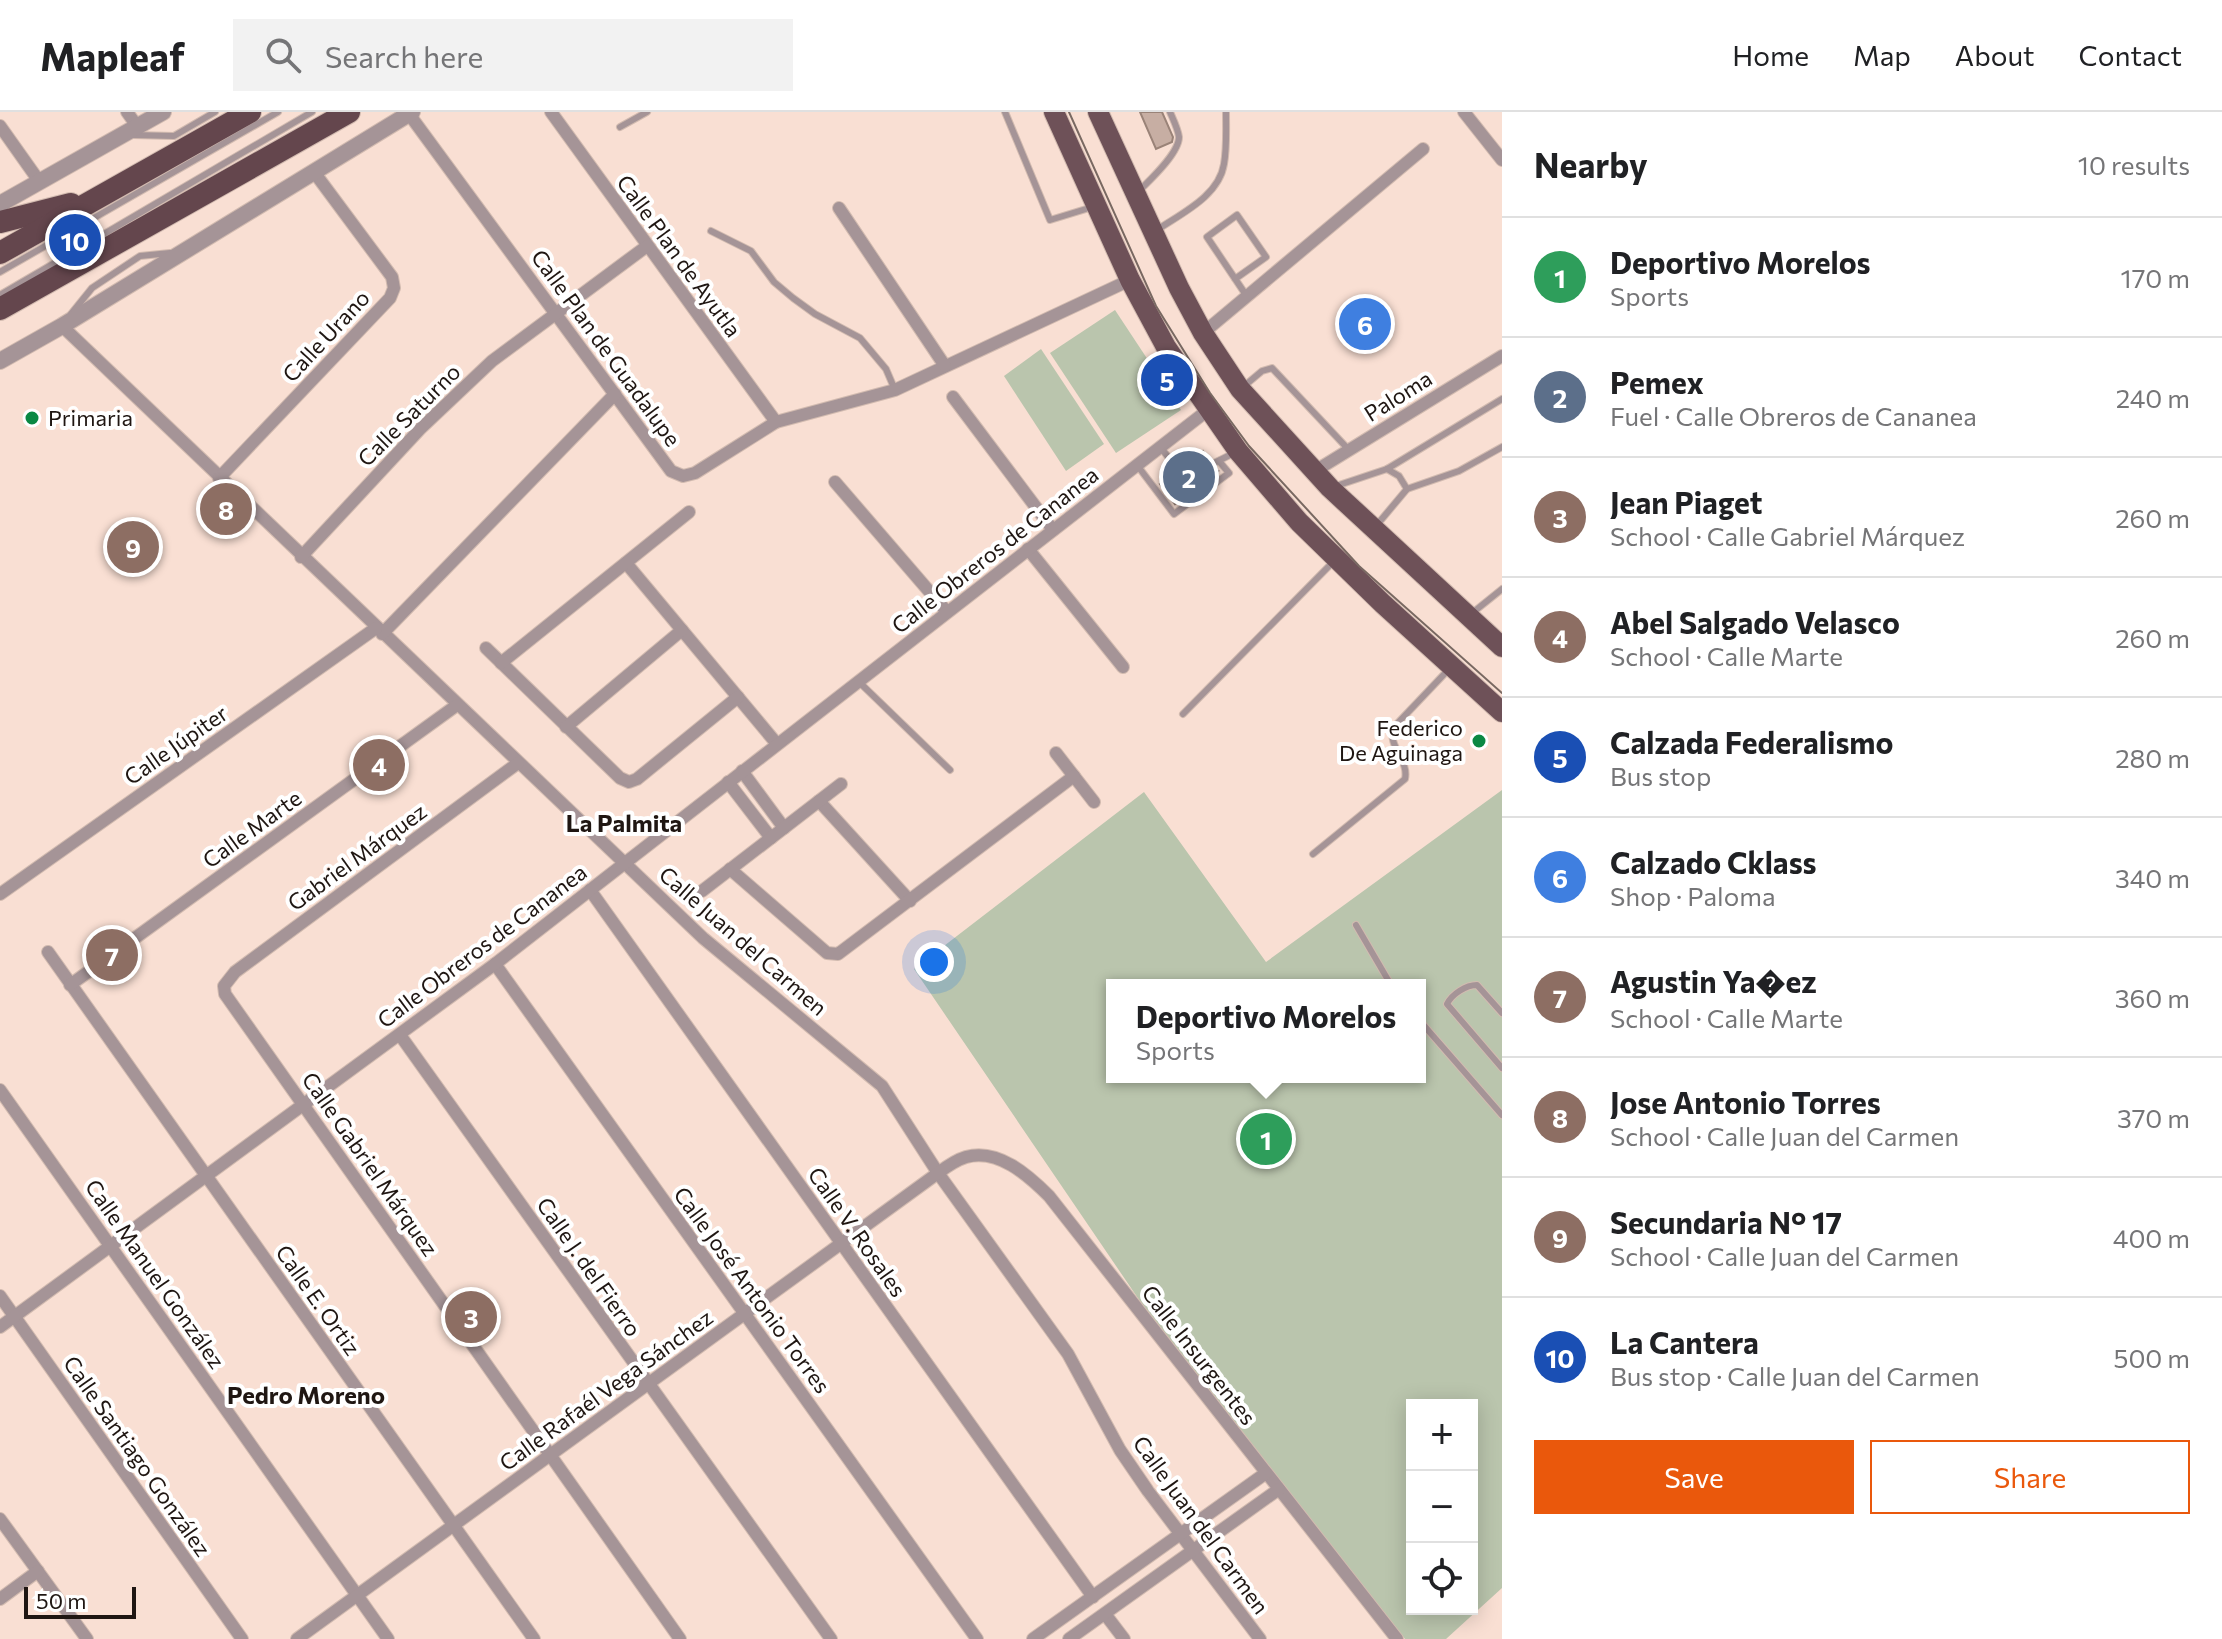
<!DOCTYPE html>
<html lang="en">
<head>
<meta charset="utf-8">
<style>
	body { margin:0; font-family:Commissioner,sans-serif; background:#f2f2f2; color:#202124 }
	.controls { position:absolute; right:24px; bottom:24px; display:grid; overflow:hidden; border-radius:0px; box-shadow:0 4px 20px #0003 }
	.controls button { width:72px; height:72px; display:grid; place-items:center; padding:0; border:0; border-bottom:2px solid #e0e0e0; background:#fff; color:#202124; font:40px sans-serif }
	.scale { position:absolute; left:24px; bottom:20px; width:112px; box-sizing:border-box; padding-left:8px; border:4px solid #1f1612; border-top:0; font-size:22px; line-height:28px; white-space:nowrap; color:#1f1612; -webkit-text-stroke:6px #fff; paint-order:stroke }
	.you { position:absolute; left:934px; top:850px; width:28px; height:28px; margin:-20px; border:6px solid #fff; border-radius:50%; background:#1a73e8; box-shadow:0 0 0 12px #1a73e833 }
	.badge { display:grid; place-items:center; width:52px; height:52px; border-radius:50%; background:#ea580c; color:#fff; font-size:26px; font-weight:700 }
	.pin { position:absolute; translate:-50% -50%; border:4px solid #fff; box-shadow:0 2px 8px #0006 }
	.popup { position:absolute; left:1106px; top:867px; width:320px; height:104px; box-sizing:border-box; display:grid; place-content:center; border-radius:0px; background:#fff; filter:drop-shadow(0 2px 6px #0005); font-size:26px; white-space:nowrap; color:#757577 }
	.popup b { font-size:30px; color:#202124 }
	.popup::after { content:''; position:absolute; left:50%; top:100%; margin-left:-16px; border:16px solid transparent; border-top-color:#fff }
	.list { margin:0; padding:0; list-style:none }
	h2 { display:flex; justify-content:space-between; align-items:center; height:104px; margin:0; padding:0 32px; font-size:34px }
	h2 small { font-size:26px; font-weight:400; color:#757577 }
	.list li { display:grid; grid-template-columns:52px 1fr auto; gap:24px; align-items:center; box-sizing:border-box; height:120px; padding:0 32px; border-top:2px solid #e0e0e0 }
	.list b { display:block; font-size:30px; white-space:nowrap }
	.list p { margin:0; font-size:26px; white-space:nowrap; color:#757577 }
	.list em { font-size:26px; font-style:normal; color:#757577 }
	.actions { display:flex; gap:16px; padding:24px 32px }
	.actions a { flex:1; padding:18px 0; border:2px solid #ea580c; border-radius:0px; text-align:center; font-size:28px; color:#ea580c }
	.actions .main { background:#ea580c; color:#fff }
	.icon { flex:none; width:44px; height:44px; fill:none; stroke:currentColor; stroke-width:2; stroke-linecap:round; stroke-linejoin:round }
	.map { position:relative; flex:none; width:1502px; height:1527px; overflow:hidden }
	header { display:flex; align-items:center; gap:48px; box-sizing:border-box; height:112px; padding:0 40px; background:#fff; border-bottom:2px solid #e0e0e0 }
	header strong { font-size:38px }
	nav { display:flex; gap:44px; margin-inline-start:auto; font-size:28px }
	.search { width:560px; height:72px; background:#f2f2f2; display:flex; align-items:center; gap:20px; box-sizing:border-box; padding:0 28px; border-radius:0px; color:#757577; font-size:30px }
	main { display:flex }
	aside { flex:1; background:#fff }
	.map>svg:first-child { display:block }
</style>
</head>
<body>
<header>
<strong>Mapleaf</strong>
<div class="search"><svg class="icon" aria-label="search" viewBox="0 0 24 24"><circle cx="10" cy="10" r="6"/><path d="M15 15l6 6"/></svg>Search here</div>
<nav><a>Home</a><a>Map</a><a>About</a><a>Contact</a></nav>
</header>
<main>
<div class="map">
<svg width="1502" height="1527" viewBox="0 0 1502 1527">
	<rect width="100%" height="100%" fill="#f9dfd3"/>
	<!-- green -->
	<g fill="#bac5ad" fill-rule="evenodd">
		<path d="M1115,198l66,100 -65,43 -66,-100z"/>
		<path d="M1041,237l63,95 -38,27 -62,-95z"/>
		<path d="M1502,678v798l-56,51h-41l-259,-329 -232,-341 230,-177 122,170zM1112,873h308v92h-308zM1412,1293h60v204h-60z"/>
	</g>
	<!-- building -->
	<g fill="#c7aea3" stroke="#9a8378" stroke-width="2">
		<path d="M1140,0h22l11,25 -1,5 -16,7z"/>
		<path d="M1203,339l6,8 -2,8 11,4 -43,33 -15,-20 14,-11 8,2 3,-4 -1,-5z"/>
	</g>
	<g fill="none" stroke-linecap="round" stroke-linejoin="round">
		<!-- service casing -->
		<g stroke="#d2bbb0" stroke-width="8">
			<g id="service">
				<path d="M1005,0l45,108 36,-11"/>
				<path d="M620,15l27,-15"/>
				<path d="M133,23l41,1 41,-24"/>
				<path d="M1140,78c11,-11 39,-37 39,-53 -1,-8 -6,-18 -9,-25"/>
				<path d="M1157,118c25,-17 62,-34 67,-66 3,-17 2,-35 2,-52"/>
				<path d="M711,119l40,20 23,31 19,16 22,16 45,24 26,31 9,21"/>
				<path d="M0,160l278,-160"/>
				<path d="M1235,167l31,-22 -29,-42 -30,22 41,61"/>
				<path d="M0,183l312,-183"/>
				<path d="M71,202l21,-26 48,-32 30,-3"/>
				<path d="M1243,275l19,-16 10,-3 77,82"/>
				<path d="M1160,335l19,23"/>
				<path d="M1212,352l22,-11"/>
				<path d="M1137,353l37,49 55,-41 -10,-12"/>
				<path d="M1387,357l12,7 8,13"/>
				<path d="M1336,374l51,-17 115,-70"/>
				<path d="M1376,414l31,-37 52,-18 43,-24"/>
				<path d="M1471,502l31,-25"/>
				<path d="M858,569l92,89"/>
				<path d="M1183,602l152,-154"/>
				<path d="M1313,742l92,-75c4,-19 -17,-32 -12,-51l57,-60"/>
				<path d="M1356,813l35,60"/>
				<path d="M1502,901l-25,-28c-11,0 -25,9 -30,19l55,64"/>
				<path d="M1420,909l82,94"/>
			</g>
		</g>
		<!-- minor casing -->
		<g stroke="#d2bbb0" stroke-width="14">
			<g id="minor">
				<path d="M127,0l10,14"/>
				<path d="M551,0l225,310"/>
				<path d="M1464,0l38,48"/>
				<path d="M409,2l262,357 12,5 12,-3 81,-51 119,-32 235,-110"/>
				<path d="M0,14l39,55"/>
				<path d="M839,96l106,158"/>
				<path d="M62,214l641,612 179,148 56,87 130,181 52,96 28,41 112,148"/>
				<path d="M1203,221l220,-184"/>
				<path d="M953,285l100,133"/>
				<path d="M1315,359l187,-115"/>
				<path d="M219,366l171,-180 4,-10 -2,-11 -78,-105"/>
				<path d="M835,370l112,130"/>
				<path d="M1028,437l95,118"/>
				<path d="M301,445l119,-128 72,-68 155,-115"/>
				<path d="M626,451l151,181"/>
				<path d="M382,522l233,-240"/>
				<path d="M486,536l134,130 9,4 8,-3 101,-82"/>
				<path d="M501,551l188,-151"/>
				<path d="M566,615l116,-97"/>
				<path d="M1056,641l38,49"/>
				<path d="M518,651l-283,209 -11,14 1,8 455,645"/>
				<path d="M742,659l42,57"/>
				<path d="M728,670l43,56"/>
				<path d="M819,689l91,100"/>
				<path d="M730,757l97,84 11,1 236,-178"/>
				<path d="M590,778l503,707"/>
				<path d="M702,779l139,-107"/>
				<path d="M0,782l376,-266"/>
				<path d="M48,840l486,687"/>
				<path d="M495,852l482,675"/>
				<path d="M70,873l387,-280"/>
				<path d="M400,923l431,604"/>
				<path d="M0,978l388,549"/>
				<path d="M0,1184l242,343"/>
				<path d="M0,1215l495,-363 713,-554"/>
				<path d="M0,1407l87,120"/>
				<path d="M0,1487l38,-28"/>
				<path d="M1105,1502l19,25"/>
				<path d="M297,1527l641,-466c8,-6 18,-13 28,-16 32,-9 62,18 83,39l348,443"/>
				<path d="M1033,1527l233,-166"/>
				<path d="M1069,1527l210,-150"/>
			</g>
		</g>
		<!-- tertiary casing -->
		<g stroke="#d2bbb0" stroke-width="18">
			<g id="tertiary">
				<path d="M0,92l163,-92"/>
				<path d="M0,249l62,-35 350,-214"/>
			</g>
		</g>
		<!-- primary casing -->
		<g stroke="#d2bbb0" stroke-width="22">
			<g id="primary">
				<path d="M1054,0l76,168 36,67 72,104 61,71 83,81 120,109"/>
				<path d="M1098,0l81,176 24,45 37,56 90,99 172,159"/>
			</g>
		</g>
		<!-- trunk casing -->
		<g stroke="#d2bbb0" stroke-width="24">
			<g id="trunk">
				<path d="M0,110l71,-18"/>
				<path d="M0,141l250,-141"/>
				<path d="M0,197l349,-197"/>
			</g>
		</g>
		<!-- service -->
		<use href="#service" stroke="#a59497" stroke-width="6"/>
		<!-- minor -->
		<use href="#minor" stroke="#a59497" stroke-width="12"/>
		<!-- tertiary -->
		<use href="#tertiary" stroke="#a59497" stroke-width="16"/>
		<!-- primary -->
		<use href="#primary" stroke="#6e5158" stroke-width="20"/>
		<!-- trunk -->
		<use href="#trunk" stroke="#64464d" stroke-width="22"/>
		<!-- tram -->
		<path stroke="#796962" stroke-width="2" d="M1069,0l87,194 54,87 39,53 110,120 143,127"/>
	</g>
	<!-- markers -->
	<g fill="#0a8843" stroke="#fff" stroke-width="3">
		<circle cx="32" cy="306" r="8"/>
		<circle cx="1479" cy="629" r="8"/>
	</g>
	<g text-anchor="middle" stroke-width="8" stroke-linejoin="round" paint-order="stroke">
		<!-- street labels -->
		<g font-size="22" fill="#1f1612" stroke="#fff">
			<text transform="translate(679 144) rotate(54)" y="8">Calle Plan de Ayutla</text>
			<text transform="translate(326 224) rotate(-47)" y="8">Calle Urano</text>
			<text transform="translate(606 236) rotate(54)" y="8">Calle Plan de Guadalupe</text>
			<text transform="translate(1398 284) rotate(-32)" y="8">Paloma</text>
			<text transform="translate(409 303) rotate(-45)" y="8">Calle Saturno</text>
			<text transform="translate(995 438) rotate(-38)" y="8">Calle Obreros de Cananea</text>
			<text transform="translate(176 633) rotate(-35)" y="8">Calle Júpiter</text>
			<text transform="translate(252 717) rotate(-36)" y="8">Calle Marte</text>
			<text transform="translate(357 745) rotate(-36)" y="8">Gabriel Márquez</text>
			<text transform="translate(743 829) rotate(41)" y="8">Calle Juan del Carmen</text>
			<text transform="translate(482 834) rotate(-37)" y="8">Calle Obreros de Cananea</text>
			<text transform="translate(370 1052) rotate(55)" y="8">Calle Gabriel Márquez</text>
			<text transform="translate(857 1120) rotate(55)" y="8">Calle V. Rosales</text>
			<text transform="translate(589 1155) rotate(55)" y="8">Calle J. del Fierro</text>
			<text transform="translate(155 1162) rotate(55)" y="8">Calle Manuel González</text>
			<text transform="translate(752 1178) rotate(54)" y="8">Calle José Antonio Torres</text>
			<text transform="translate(318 1188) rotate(55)" y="8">Calle E. Ortiz</text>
			<text transform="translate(1199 1243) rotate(52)" y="8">Calle Insurgentes</text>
			<text transform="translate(606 1278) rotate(-36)" y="8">Calle Rafaél Vega Sánchez</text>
			<text transform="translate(137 1344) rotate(55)" y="8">Calle Santiago González</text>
			<text transform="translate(1201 1413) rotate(54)" y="8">Calle Juan del Carmen</text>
		</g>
		<!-- poi labels -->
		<g font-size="22" fill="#1f1612" stroke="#fff" text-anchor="start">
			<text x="48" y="314">Primaria</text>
			<text x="1463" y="624" text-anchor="end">Federico<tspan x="1463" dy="25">De Aguinaga</tspan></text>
		</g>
		<!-- neighbourhood labels -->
		<g font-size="24" font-weight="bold" fill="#1f1612" stroke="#fff">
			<text x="624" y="720">La Palmita</text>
			<text x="306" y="1292">Pedro Moreno</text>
		</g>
	</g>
</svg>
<div class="controls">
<button>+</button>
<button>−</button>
<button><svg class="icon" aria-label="locate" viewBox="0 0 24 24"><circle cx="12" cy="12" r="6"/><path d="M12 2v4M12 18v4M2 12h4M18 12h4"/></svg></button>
</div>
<div class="scale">50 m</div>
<div class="you"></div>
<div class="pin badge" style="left:1266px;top:1027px;background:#2e9e5b">1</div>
<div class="popup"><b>Deportivo Morelos</b>Sports</div>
<div class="pin badge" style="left:1189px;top:365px;background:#5c6f8a">2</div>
<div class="pin badge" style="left:471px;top:1205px;background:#8d6e63">3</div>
<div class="pin badge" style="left:379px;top:653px;background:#8d6e63">4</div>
<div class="pin badge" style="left:1167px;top:268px;background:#1a4fb4">5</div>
<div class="pin badge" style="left:1365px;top:212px;background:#3f7fe0">6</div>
<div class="pin badge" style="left:112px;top:843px;background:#8d6e63">7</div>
<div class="pin badge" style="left:226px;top:397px;background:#8d6e63">8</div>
<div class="pin badge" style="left:133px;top:435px;background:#8d6e63">9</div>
<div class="pin badge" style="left:75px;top:128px;background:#1a4fb4">10</div>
</div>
<aside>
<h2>Nearby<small>10 results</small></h2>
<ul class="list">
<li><span class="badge" style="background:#2e9e5b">1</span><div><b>Deportivo Morelos</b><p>Sports</p></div><em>170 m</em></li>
<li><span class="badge" style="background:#5c6f8a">2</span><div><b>Pemex</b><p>Fuel · Calle Obreros de Cananea</p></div><em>240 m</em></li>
<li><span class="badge" style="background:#8d6e63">3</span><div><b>Jean Piaget</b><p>School · Calle Gabriel Márquez</p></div><em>260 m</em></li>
<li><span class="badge" style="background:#8d6e63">4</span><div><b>Abel Salgado Velasco</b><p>School · Calle Marte</p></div><em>260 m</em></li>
<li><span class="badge" style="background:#1a4fb4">5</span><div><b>Calzada Federalismo</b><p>Bus stop</p></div><em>280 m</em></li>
<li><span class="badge" style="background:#3f7fe0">6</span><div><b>Calzado Cklass</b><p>Shop · Paloma</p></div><em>340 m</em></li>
<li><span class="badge" style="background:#8d6e63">7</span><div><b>Agustin Ya�ez</b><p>School · Calle Marte</p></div><em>360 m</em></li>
<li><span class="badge" style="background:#8d6e63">8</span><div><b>Jose Antonio Torres</b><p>School · Calle Juan del Carmen</p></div><em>370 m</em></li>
<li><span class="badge" style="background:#8d6e63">9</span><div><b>Secundaria N° 17</b><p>School · Calle Juan del Carmen</p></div><em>400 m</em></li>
<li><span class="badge" style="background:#1a4fb4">10</span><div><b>La Cantera</b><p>Bus stop · Calle Juan del Carmen</p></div><em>500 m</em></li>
</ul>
<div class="actions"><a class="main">Save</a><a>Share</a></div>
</aside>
</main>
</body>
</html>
